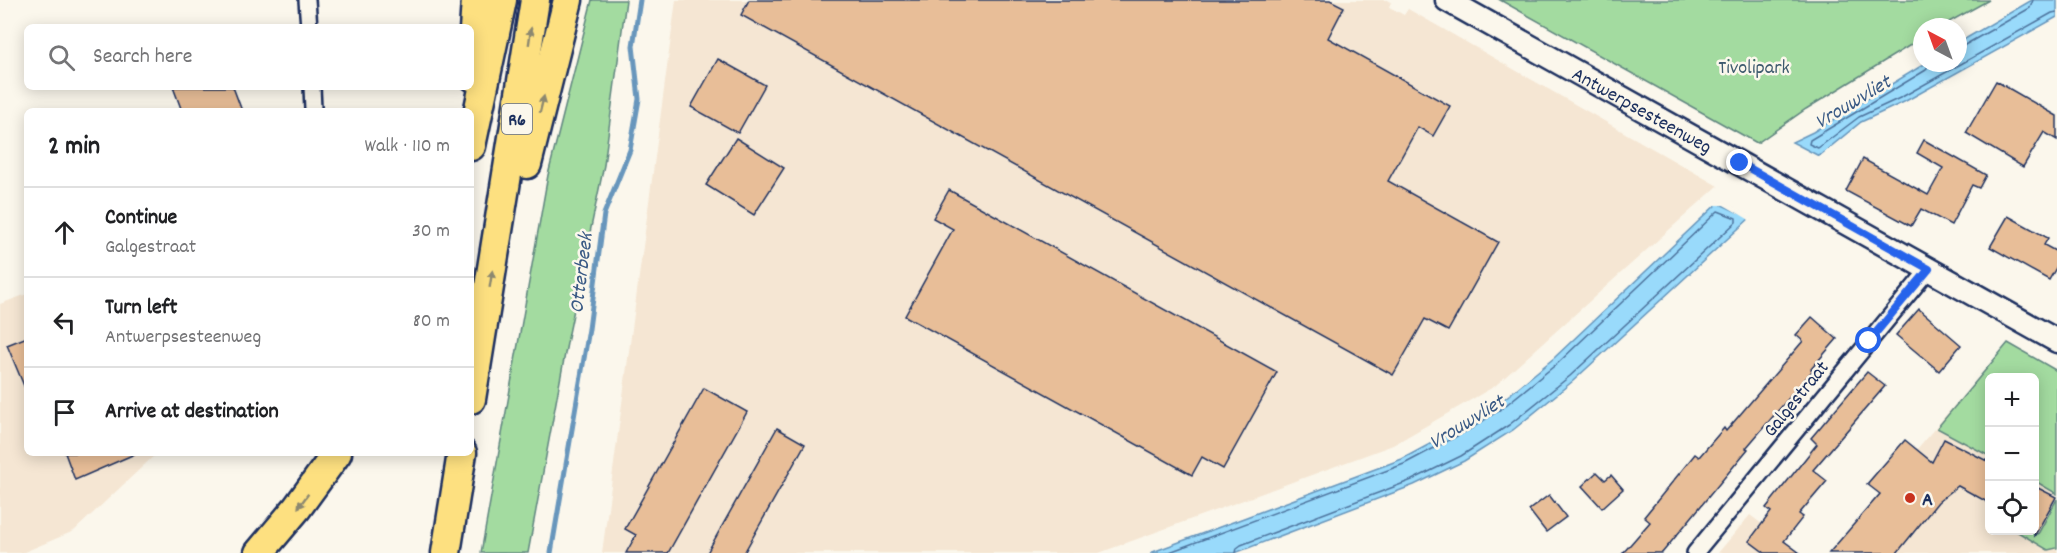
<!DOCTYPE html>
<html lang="en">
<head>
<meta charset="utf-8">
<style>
	body { margin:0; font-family:Dekko,sans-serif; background:#f6f6f6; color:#202124 }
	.controls { position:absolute; right:18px; bottom:18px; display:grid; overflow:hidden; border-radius:9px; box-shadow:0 3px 15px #0003 }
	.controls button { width:54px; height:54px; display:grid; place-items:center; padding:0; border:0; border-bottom:2px solid #e0e0e0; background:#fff; color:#202124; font:30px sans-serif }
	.compass { position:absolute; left:1913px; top:18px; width:54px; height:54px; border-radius:50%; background:#fff; box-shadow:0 3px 15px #0003; rotate:319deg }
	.stop { position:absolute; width:18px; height:18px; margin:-14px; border:4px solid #2563eb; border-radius:50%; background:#fff }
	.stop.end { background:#2563eb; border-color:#fff; box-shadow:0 2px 6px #0008 }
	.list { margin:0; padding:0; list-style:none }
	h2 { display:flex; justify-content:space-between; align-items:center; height:78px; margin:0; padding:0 24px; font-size:26px }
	h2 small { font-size:20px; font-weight:400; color:#757577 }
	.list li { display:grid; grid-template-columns:39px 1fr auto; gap:18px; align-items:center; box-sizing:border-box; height:90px; padding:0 24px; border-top:2px solid #e0e0e0 }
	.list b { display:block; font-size:22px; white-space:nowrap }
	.list p { margin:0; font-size:20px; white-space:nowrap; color:#757577 }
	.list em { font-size:20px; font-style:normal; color:#757577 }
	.icon { flex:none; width:33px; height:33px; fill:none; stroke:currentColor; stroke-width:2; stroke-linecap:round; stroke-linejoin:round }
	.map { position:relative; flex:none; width:2057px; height:553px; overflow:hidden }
	.search { position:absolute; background:#fff; box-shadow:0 3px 15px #0003; left:24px; top:24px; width:450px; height:66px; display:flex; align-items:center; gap:15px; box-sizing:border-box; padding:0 21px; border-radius:9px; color:#757577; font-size:22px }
	.panel { position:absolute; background:#fff; box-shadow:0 3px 15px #0003; left:24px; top:108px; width:450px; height:348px; border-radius:9px }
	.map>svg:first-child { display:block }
</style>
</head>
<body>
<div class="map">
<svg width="2057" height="553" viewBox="0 0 2057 553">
	<rect width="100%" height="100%" fill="#fbf7ec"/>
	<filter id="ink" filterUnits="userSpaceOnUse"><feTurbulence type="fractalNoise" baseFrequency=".0167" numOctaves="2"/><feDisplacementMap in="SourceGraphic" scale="12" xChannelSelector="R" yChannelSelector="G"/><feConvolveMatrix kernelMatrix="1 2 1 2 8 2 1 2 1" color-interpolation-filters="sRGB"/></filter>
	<g filter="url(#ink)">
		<!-- built -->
		<g fill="#f5e6d3" fill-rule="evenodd">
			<path d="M676,0h712l3,2 -2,5 15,8 4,-6 310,177 -223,200 -102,59 -294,108h-497z"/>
			<path d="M27,294v159h130l-83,78 -52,22h-22v-249z"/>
			<path d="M2008,343l49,28v182h-228l51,-59 -13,-10 38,-44 12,9zM1990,378h44v152h-44z"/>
			<path d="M1750,515l50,38h-82z"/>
		</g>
		<!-- green -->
		<g fill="#a3dba0" stroke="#5f857f" stroke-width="1.5">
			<path d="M592,0h34l-22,165 -37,178 -39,210h-47l67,-378z"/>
			<path d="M1500,0h489l-49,27h-18v11l-116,71 -49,34z"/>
			<path d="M2008,343l49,28v123l-22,-13 -1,-103h-44l-1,78 -52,-28z"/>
			<path d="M2057,499v49l-9,2 -32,-19h15l7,3z"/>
		</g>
		<!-- water -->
		<g fill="#99dafb" stroke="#6796bc" stroke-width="1.5">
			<path d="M2032,0h25v17l-153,85 -43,20 -42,34 -27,-14 21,-10 113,-69h32v-20z"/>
			<path d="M1718,203l32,15 -177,163 -60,49 -49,31 -50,24 -179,68h-85l252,-94 69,-37 27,-18 56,-46z"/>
		</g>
		<!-- pier -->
		<path fill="#fbf7ec" d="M1717,200l34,15 1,4 -2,3 -2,-3 -24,-14h-12z"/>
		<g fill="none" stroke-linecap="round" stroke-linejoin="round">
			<!-- shore -->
			<g stroke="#4d739d" stroke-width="1.5">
				<path d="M1958,47l5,-1 67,-38 3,-8"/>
				<path d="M1929,63l-3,7 -116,70 -1,4 9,4 41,-31 43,-20 150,-84 5,-1"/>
				<path d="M1167,553l237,-89 70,-37 27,-18 57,-46 160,-152 18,7v4l-166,154 -61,49 -48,31 -49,24 -171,65 -4,3 -1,5"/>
			</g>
			<!-- stream -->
			<path stroke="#6796bc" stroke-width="5" d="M551,553l38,-224 15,-115 26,-64 9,-51 -6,-53 7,-46"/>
		</g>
		<!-- building -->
		<g fill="#e8be98" stroke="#1b2f5e" stroke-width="1.5">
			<path d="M749,0h581l14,7 -16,31 122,68 -17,30 -15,-9 -30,54 110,61 -50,89 -23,-12 -32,56 -652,-360z"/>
			<path d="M718,59l47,26 -27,48 -47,-26z"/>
			<path d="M1996,81l61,35v24l-13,-8 -21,35 -57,-34z"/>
			<path d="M173,87h60l9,24h-60z"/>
			<path d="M736,138l48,30 -30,47 -48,-30z"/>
			<path d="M1924,140l62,35 -7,13 -7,-3 -21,40 -30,-16 -10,17 -65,-35 17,-32 65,36 15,-27 -26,-15z"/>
			<path d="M949,190l328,182 -54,97 -21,-12 -10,18 -287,-159 48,-87 -20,-11z"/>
			<path d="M2008,216l40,22 -4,7 13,7v14l-8,14 -59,-33z"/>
			<path d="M1919,309l42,36 -22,26 -43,-36z"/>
			<path d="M1812,317l25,22 -26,30 2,1 -67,78 2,1 -86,104h-39l27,-31 -6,-5 51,-63 4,3 25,-29 2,3 77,-90 -7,-6z"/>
			<path d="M27,337v56l-20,-48z"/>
			<path d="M1867,372l18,14 -72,84 14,11 -28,33 4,3 -19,24 16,12h-35l-16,-12 22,-29 -5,-4 51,-64 -6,-6z"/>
			<path d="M704,388l43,24 -79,141h-42l10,-18 -11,-6z"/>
			<path d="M777,428l28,16 -61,109h-37z"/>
			<path d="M1944,439l45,23v41l-31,-17 -20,16 -41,51h-68l51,-59 -13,-10 38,-44 27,22z"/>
			<path d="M65,453h72l-62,27z"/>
			<path d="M1597,472l8,8 6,-5 12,14 -21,19 -20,-22z"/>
			<path d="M2034,486l22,11 -22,40z"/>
			<path d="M1549,495l17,22 -20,15 -17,-22z"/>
		</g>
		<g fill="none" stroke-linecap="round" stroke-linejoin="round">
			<!-- street casing -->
			<g stroke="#1b2f5e" stroke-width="20">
				<g id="street">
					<path d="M307,0l2,27"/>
					<path d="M312,87l1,22"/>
					<path d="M1695,553l234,-284"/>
				</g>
			</g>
			<!-- secondary casing -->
			<g stroke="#1b2f5e" stroke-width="27">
				<g id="secondary">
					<path id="s1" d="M1447,0l610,341"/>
				</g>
			</g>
			<!-- highway casing -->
			<g stroke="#1b2f5e" stroke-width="33">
				<g id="highway">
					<path d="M474,77l-1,-32 3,-45"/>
					<path d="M471,146l31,-146"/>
					<path d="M527,164l41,-164"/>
					<path d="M471,399l64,-399"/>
					<path d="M259,553l38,-45 40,-55"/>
					<path d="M446,553l16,-100"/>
				</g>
			</g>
			<!-- street -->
			<use href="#street" stroke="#fbf7ec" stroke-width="15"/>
			<!-- secondary -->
			<use href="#secondary" stroke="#fbf7ec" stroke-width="22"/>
			<!-- highway -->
			<use href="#highway" stroke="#fde080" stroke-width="28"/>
		</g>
		<!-- one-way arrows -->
		<defs><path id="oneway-solid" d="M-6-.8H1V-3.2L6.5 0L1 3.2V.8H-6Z" transform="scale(1.5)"/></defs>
		<g fill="#8c886f">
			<use href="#oneway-solid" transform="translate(530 36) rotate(-82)"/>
			<use href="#oneway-solid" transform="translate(542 104) rotate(-76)"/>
			<use href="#oneway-solid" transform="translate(491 279) rotate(-81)"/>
			<use href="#oneway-solid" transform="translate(303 501) rotate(126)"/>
		</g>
	</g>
	<g fill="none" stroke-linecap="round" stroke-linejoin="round" filter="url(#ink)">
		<!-- route -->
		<path stroke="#2563eb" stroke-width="8" d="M1740,163l189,106 -60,72"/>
	</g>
	<!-- markers -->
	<circle fill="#c8321e" stroke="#fbf7ec" stroke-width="2" cx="1910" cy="498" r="6"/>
	<g text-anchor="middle" stroke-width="5" stroke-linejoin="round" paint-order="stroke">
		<!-- shield labels -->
		<rect fill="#fbf7ec" stroke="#5e6b89" stroke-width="1.5" x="502" y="104" width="30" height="30" rx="4.5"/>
		<g font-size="18" font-weight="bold" fill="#1b2f5e">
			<text x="517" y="125">R6</text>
		</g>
		<!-- park labels -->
		<g font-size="20" fill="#3d5a6e" stroke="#fbf7ec">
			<text x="1754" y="73">Tivolipark</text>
		</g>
		<!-- street labels -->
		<g font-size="20" fill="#1b2f5e" stroke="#fbf7ec">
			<text dy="7" stroke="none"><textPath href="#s1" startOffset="224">Antwerpsesteenweg</textPath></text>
			<text transform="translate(1795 398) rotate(-51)" y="7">Galgestraat</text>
		</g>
		<!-- poi labels -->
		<g font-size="20" font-weight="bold" fill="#1b2f5e" stroke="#fbf7ec" text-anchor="start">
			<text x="1922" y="505">A</text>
		</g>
		<!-- water labels -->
		<g font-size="21" font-style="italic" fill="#3a5a85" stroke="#fbf7ec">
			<text transform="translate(1852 101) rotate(-31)" y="7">Vrouwvliet</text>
			<text transform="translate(580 273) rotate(-83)" y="7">Otterbeek</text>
			<text transform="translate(1466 421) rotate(-32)" y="7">Vrouwvliet</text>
		</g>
	</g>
</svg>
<div class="controls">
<button>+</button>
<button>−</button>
<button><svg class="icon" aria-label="locate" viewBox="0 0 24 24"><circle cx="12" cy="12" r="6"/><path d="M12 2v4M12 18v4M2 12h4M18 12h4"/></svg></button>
</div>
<svg class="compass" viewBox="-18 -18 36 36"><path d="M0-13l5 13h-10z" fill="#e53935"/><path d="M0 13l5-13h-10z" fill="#757577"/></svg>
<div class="stop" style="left:1869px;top:341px"></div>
<div class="stop end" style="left:1740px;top:163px"></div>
<div class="search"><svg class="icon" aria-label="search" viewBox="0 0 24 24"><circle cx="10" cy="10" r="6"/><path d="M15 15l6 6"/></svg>Search here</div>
<section class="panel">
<h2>2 min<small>Walk · 110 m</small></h2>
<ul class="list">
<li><svg class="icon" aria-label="ahead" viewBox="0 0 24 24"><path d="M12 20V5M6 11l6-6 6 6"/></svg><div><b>Continue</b><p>Galgestraat</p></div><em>30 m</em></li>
<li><svg class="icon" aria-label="left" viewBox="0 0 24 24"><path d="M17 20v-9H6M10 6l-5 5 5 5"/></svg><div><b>Turn left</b><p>Antwerpsesteenweg</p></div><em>80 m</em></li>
<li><svg class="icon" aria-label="arrive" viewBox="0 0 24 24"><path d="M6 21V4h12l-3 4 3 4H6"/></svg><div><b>Arrive at destination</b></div></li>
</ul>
</section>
</div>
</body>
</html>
